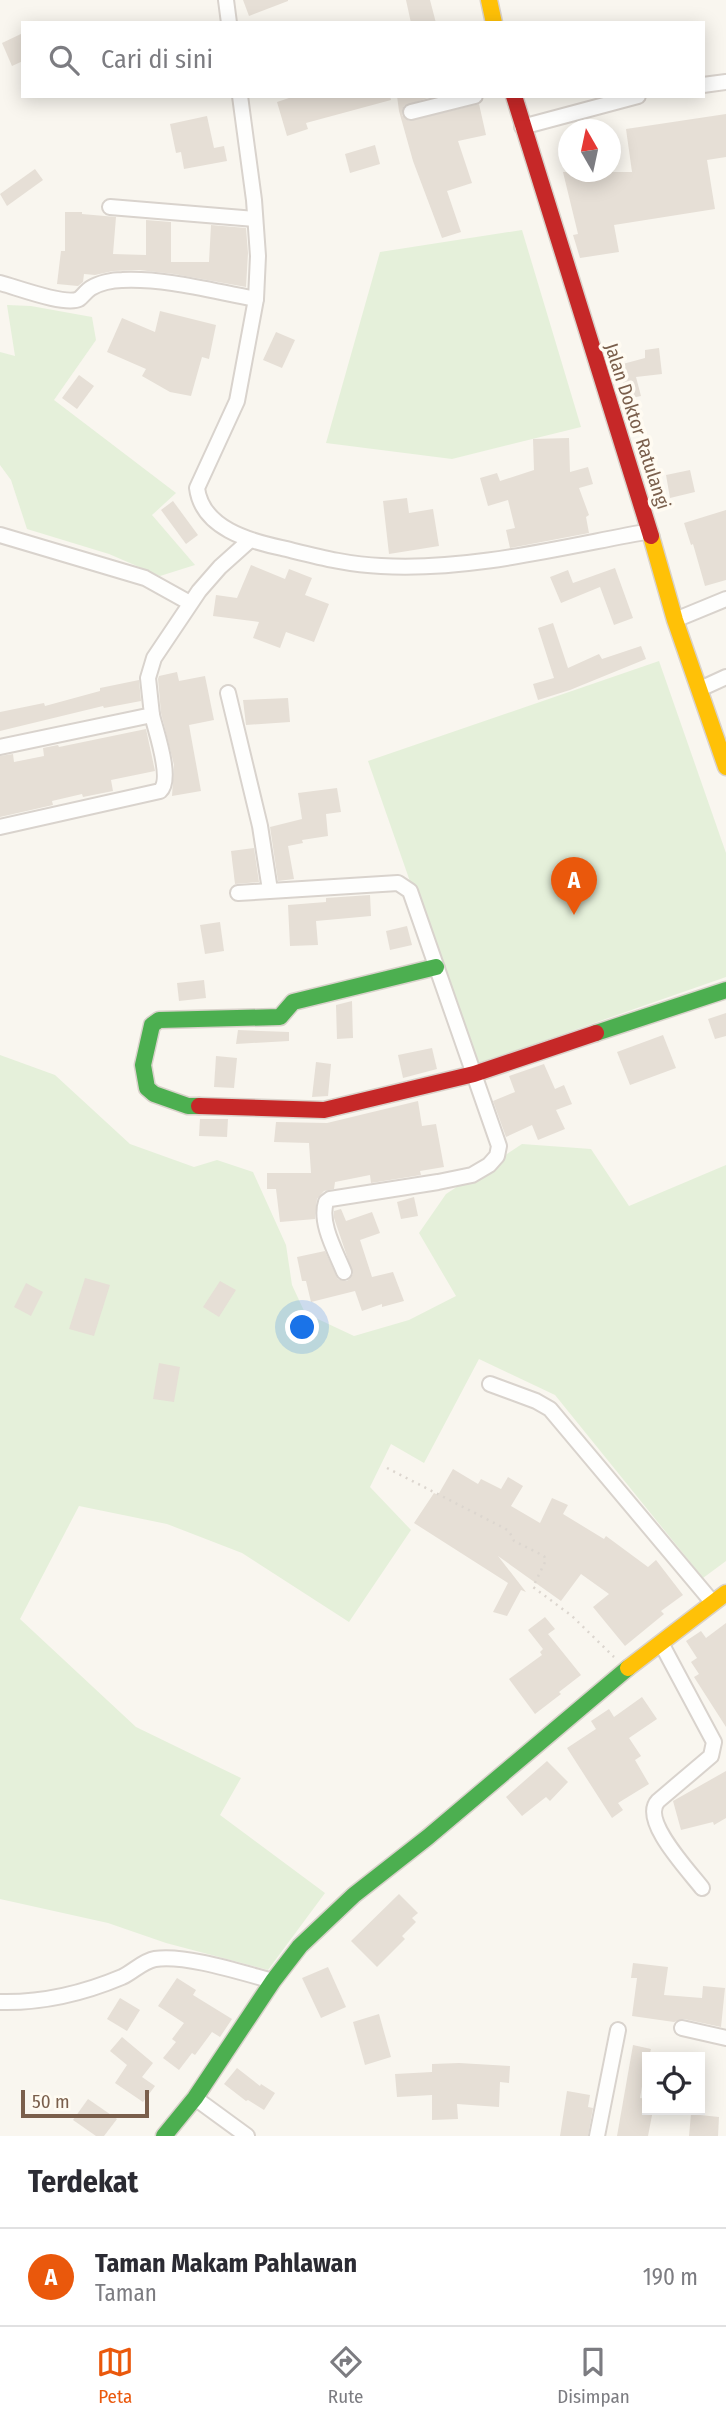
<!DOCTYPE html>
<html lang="id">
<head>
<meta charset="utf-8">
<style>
	body { margin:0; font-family:"Fira Sans Condensed",sans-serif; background:#f7f7f7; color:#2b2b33 }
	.controls { position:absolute; right:21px; bottom:21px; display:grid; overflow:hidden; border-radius:0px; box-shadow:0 4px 18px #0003 }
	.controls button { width:63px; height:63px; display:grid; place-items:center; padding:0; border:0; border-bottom:2px solid #e1e1e2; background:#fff; color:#2b2b33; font:35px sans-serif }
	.compass { position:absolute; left:558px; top:119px; width:63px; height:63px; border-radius:50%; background:#fff; box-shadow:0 4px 18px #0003; rotate:351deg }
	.scale { position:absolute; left:21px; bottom:18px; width:128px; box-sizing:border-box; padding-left:7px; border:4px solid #7a5f4c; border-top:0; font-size:19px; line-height:24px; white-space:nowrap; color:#7a5f4c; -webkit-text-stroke:5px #fffbf2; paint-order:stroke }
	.you { position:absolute; left:303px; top:1328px; width:24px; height:24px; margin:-18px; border:5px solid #fff; border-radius:50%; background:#1a73e8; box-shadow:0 0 0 10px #1a73e833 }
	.badge { display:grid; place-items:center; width:46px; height:46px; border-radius:50%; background:#ea580c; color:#fff; font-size:23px; font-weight:700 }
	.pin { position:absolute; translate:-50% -58px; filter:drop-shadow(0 2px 4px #0008) }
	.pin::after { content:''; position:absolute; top:37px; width:24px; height:21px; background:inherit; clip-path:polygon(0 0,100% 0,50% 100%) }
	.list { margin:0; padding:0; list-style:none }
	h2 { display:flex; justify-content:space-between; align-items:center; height:91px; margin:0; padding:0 28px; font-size:30px }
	h2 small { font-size:23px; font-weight:400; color:#7c7c81 }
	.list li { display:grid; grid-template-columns:46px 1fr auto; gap:21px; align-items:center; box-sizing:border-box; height:98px; padding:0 28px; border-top:2px solid #e1e1e2 }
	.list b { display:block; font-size:26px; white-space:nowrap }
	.list p { margin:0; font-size:23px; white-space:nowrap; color:#7c7c81 }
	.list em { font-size:23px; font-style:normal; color:#7c7c81 }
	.icon { flex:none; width:38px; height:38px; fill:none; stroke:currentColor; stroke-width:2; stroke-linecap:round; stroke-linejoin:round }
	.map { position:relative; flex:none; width:726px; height:2136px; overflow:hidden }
	.search { position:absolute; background:#fff; box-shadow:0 4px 18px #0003; left:21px; right:21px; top:21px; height:77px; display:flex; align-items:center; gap:18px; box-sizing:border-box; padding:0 24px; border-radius:0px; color:#7c7c81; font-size:26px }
	.sheet { height:189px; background:#fff }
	nav { display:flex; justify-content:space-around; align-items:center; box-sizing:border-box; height:98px; border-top:2px solid #e1e1e2; background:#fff; font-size:19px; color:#7c7c81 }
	nav a { display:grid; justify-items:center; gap:4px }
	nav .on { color:#ea580c }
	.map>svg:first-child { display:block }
</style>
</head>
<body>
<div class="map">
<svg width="726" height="2136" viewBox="0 0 726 2136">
	<rect width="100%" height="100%" fill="#f9f6ef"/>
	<!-- green -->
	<g fill="#e5f0da">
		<path d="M522,230l59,197 -129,32 -126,-16 54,-191z"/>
		<path d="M7,305l24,1 61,11 4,23 -42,60 122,93 -24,22 43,50 -35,11 -51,-22 -82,-25 -16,-49 -11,-15v-113l15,4z"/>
		<path d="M659,661l67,192v124l-252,88 -106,-304z"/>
		<path d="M0,1055l55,20 75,69 64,23 23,-7 36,12 33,73 6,40 13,28 49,23 55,-16 47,-24 -37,-63 27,-39 76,-50 69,5 38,57 97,-41v396l-23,17 -148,-183 -76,-36 -55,104 -33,-19 -21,43 41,43 -62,92 -107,-69 -75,-29 -88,-18 -59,113 116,108 105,51 -21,37 105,78 -57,77 -102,-27 -58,-20 -108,-24z"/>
	</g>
	<!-- building -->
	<g fill="#e6dfd6">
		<path d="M243,0h45v1l-39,15z"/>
		<path d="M406,0h24l6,23h-25z"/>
		<path d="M23,33v28l-11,5 -10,-23z"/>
		<path d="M295,96h95l1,4 -85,23 2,6 -21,7 -10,-34z"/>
		<path d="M397,96h37l-30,10 -2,9 7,6 70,-17 7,31 -28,6 14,42 -25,8 14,41 -19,6 -29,-77 -14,-50z"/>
		<path d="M726,114v43l-19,3 8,49 -101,16 5,27 -39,6 -7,-23 5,-1 -15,-62h69l-6,-43z"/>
		<path d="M207,116l7,32 10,-2 3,15 -43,8 -3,-17 -5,1 -6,-29z"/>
		<path d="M375,145l5,19 -30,9 -5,-19z"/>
		<path d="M35,169l8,11 -36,26 -7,-12z"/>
		<path d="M65,212h17v2l34,3 -3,37 33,1v-35l25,2v40h38l2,-37 35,3 2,25 -2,34 -72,-13 -35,-4 -26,1 -18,4 -11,-1 -1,8 -5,4 -21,-2 4,-33h4z"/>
		<path d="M160,311l56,14 -7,34 -7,-2 -11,39 -21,-4 -28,-16 4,-7 -39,-17 15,-34 33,14z"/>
		<path d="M276,332l19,8 -13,28 -19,-8z"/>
		<path d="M659,348l3,26 -26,3 5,19 -14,3 -8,-34 26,-7v-8z"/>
		<path d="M79,375l15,11 -17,23 -15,-11z"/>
		<path d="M569,438l1,34 18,-5 5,17 -14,4 10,27 -3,2 3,16 -79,15 -4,-18 9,-2 -7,-28 -20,6 -8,-28 17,-5 3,8 34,-11 -1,-31z"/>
		<path d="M690,470l5,22 -25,6 -4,-23z"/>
		<path d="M407,498l2,15 24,-4 6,37 -50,8 -6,-53z"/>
		<path d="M173,501l25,34 -12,9 -25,-34z"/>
		<path d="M726,510v70l-21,6 -12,-42 -2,1 -7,-22z"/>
		<path d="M251,565l34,14 4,-10 23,9 -7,17 24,9 -15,38 -28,-10 -6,16 -27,-10 6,-16 -46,-6 3,-21 21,3z"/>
		<path d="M615,568l18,50 -19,7 -14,-38 -39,16 -11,-26 18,-7 5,13z"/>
		<path d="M553,623l15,45 31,-14 3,5 39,-13 5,13 -76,31 -32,10 -5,-16 21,-6 -16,-50z"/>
		<path d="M177,672l2,9 26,-5 9,44 -25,5 12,66 -29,5 2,-31 -13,-52 -3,-34 1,-3z"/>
		<path d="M139,680l2,21 -37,7 -1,-2 -103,25v-19l44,-9 1,3 55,-15v-3z"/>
		<path d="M288,698l2,24 -44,3 -3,-25z"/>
		<path d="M146,729l9,42 -44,9 2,11 -30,6 -1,-3 -30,7 1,4 -53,12v-61l13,-2 1,8 30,-6 -1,-8 15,-3 1,2z"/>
		<path d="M337,788l4,24 -15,2 2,22 -26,4 1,3 -15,3 6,33 -16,2 -8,-54 32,-8 -4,-26z"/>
		<path d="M254,848l5,34 -24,2 -4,-33z"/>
		<path d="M370,895l1,21 -55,5 2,24 -28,1 -2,-41 38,-3v-4z"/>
		<path d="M220,922l4,29 -19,3 -5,-29z"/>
		<path d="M407,926l5,19 -22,5 -4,-19z"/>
		<path d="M204,980l2,18 -27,3 -2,-18z"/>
		<path d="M352,1001l1,37 -16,1 -1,-34z"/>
		<path d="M726,1013v23l-11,3 -7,-20z"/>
		<path d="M238,1030l51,2v9l-53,3z"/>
		<path d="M663,1035l13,33 -46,17 -13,-33z"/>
		<path d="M432,1048l5,21 -34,9 -5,-23z"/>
		<path d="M216,1056l21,2 -3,30 -20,-1z"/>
		<path d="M316,1062l15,2 -3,32 -16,1z"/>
		<path d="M544,1064l11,25 9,-4 8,19 -16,6 9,19 -27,11 -6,-15 -26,12 -13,-36 22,-9 -6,-16z"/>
		<path d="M418,1101l4,25 14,-2 8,43 -24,4 1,4 -50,8 -1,-8 -35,7 -1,7 -10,2 -7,8 -2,20 -35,3 -4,-33h-9v-16h44l-2,-30 -35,-1 2,-20 51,1z"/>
		<path d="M200,1119h28l-1,18 -28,-1z"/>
		<path d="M414,1197l4,19 -17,3 -4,-17z"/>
		<path d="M341,1209l5,12 26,-9 8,21 -20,7 12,37 21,-5 11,29 -22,6v-3l-20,7 -7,-20 -44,11 -5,-21h-4l-5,-24 28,-6 13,28 9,2 6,-7 -19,-56v-7z"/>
		<path d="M85,1278l25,7 -16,51 -25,-7z"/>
		<path d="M220,1281l16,9 -17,27 -16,-10z"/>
		<path d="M26,1283l17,9 -12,24 -17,-9z"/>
		<path d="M159,1363l21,4 -6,35 -21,-3z"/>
		<path d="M453,1469l25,15 3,-5 20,10 7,-12 15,9 -12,20 29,17 12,-25 16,7 -5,9 41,25 2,-3 42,31 8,-7 27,35 -22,16 3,3 -39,32 -32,-39 16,-13 -28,-20 -20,27 -63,-45 28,36 -5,-2 -14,26 -14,-4 15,-29 -94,-60 20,-30 4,2z"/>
		<path d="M545,1617l10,12 -7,5 33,41 -22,17 2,2 -26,20 -26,-35 33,-24 -2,-3 3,-3 -15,-19z"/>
		<path d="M726,1623v104l-32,-50 5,-3 -8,-12 6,-4 -11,-17 15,-10 5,7z"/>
		<path d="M642,1697l15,22 -28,19 12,18 -6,4 14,24 -31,19 5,7 -11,8 -45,-70 29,-19 -5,-8 18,-12 5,8z"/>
		<path d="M547,1761l21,21 -18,19 -4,-4 -24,19 -16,-19z"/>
		<path d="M726,1771v47l-12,7 -1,-3 -32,8 -8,-29z"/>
		<path d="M399,1894l19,19 -6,5 4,4 -14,14 3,3 -28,28 -26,-26z"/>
		<path d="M633,1963l35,4 -4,28 38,3 1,-12 22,2 -4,39 -37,-8 -10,3 -42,-6 5,-38h-6z"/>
		<path d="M328,1967l18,40 -25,11 -19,-40z"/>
		<path d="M177,1978l19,12 -3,5 39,24 -12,18 -8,-5 -17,23 -3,-2 -13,17 -16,-12 13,-16 -4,-3 12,-16 -26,-17z"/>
		<path d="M120,1998l20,12 -13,21 -20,-12z"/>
		<path d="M379,2014l12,43 -26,8 -12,-43z"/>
		<path d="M122,2037l31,26 -11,14 13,9 -12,16 -28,-19 12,-18 -17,-14z"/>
		<path d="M633,2045l18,4 -2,8h-2l-7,41 7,1v11h6l-5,26h-31z"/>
		<path d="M459,2063l51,3 -1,17 -9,-1 -1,25 -42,-3 1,15 -26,1v-25l-35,2 -2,-23 37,-2v-8z"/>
		<path d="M237,2068l23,18 1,-2 14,9 -11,17 -16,-10 -2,1 -22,-17z"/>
		<path d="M567,2091l23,4 -2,12 5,1 -5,28h-28z"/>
		<path d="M88,2099l29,20 -13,17h-8l-23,-16z"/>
		<path d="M691,2114l28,3 -1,19h-29z"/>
	</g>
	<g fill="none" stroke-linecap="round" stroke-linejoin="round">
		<!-- street casing -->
		<g stroke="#d9d3cd" stroke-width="18">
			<g id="street">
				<path d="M226,0l3,23"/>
				<path d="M703,85l23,-3"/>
				<path d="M240,96l14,104 4,56 -2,43 -19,102 -40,87c5,40 52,53 85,60 33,8 66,17 99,18 90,5 181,-19 269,-35"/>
				<path d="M411,112l64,-16"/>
				<path d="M522,127l116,-31"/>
				<path d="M110,207l145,12"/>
				<path d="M0,283c16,4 65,23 79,16 4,-3 7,-8 12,-11 8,-5 21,-8 31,-8 44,-2 90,11 134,19"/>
				<path d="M0,535l145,43 45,25"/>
				<path d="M675,620l51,-21"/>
				<path d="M700,689l26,-12"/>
				<path d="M228,693l32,133 10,64"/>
				<path d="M0,747l152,-32 -4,-37 6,-20 45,-67 21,-24 29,-26"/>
				<path d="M0,827l160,-36c13,-12 -4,-59 -8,-76"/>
				<path d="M238,893l160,-10 12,8 89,255 -2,10 -8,9 -17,10 -34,7 -108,17 -4,3c-7,21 10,50 18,70"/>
				<path d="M490,1384l46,17 14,8 163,194"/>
				<path d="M661,1643l53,99 -3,14 -53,45c-18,19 31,70 44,87"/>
				<path d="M0,2002c41,1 84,-9 122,-25 11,-5 21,-16 33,-18 30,-5 88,14 118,22"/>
				<path d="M682,2028l44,10"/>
				<path d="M195,2098l52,38"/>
				<path d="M597,2136l21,-106"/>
			</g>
		</g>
		<!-- fast casing -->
		<g stroke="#d9d2cb" stroke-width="19">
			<g id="fast">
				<path d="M596,1033l130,-43"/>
				<path d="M199,1106h-11l-34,-12 -7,-6 -4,-23 9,-40 7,-5 121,-3 13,-15 143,-35"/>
				<path d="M164,2136l31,-38 78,-117 27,-35 54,-51 74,-58 200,-169"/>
			</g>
		</g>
		<!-- slow casing -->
		<g stroke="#d9d2cb" stroke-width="19">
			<g id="slow">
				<path d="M489,0l5,23"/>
				<path d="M651,536l24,84 51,147"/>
				<path d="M628,1668l98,-75"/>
			</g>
		</g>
		<!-- jam casing -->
		<g stroke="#d9d2cb" stroke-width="19">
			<g id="jam">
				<path d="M514,96l137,440"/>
				<path d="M199,1106l125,4 150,-36 122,-41"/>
			</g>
		</g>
		<!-- path -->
		<path stroke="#dcd6cf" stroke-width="2.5" stroke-dasharray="2 5" stroke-linecap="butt" d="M387,1468l117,60 5,3 5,10 30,15 2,4 -13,27 39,29 42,41"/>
		<!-- street -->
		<use href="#street" stroke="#fefefd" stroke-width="14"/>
		<!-- fast -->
		<use href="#fast" stroke="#4caf50" stroke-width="16"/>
		<!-- slow -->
		<use href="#slow" stroke="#ffc107" stroke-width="16"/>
		<!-- jam -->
		<use href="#jam" stroke="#c62828" stroke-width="16"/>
	</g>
	<g text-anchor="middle" stroke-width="7" stroke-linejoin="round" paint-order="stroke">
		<!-- street labels -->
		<g font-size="19" fill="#7a5f4c" stroke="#fffbf2">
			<text transform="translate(638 426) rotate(72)" y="7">Jalan Doktor Ratulangi</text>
		</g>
	</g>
</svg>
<div class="controls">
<button><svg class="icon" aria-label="locate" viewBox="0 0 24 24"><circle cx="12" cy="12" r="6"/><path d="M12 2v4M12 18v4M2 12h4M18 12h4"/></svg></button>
</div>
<svg class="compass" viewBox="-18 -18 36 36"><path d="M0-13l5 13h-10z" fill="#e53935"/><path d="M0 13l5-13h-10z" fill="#7c7c81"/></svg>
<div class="scale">50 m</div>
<div class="you"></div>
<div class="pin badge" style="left:574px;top:915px">A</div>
<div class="search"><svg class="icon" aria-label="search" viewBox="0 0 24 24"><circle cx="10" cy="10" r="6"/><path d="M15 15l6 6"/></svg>Cari di sini</div>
</div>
<section class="sheet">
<h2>Terdekat<small></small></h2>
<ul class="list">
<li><span class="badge">A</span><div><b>Taman Makam Pahlawan</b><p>Taman</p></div><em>190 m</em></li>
</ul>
</section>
<nav>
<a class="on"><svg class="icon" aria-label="map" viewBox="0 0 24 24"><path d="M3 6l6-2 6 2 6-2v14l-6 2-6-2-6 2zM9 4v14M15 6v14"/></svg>Peta</a>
<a><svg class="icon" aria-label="directions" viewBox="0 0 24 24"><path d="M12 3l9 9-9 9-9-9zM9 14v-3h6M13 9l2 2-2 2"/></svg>Rute</a>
<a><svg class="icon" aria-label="saved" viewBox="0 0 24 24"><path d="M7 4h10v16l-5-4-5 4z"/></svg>Disimpan</a>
</nav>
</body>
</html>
